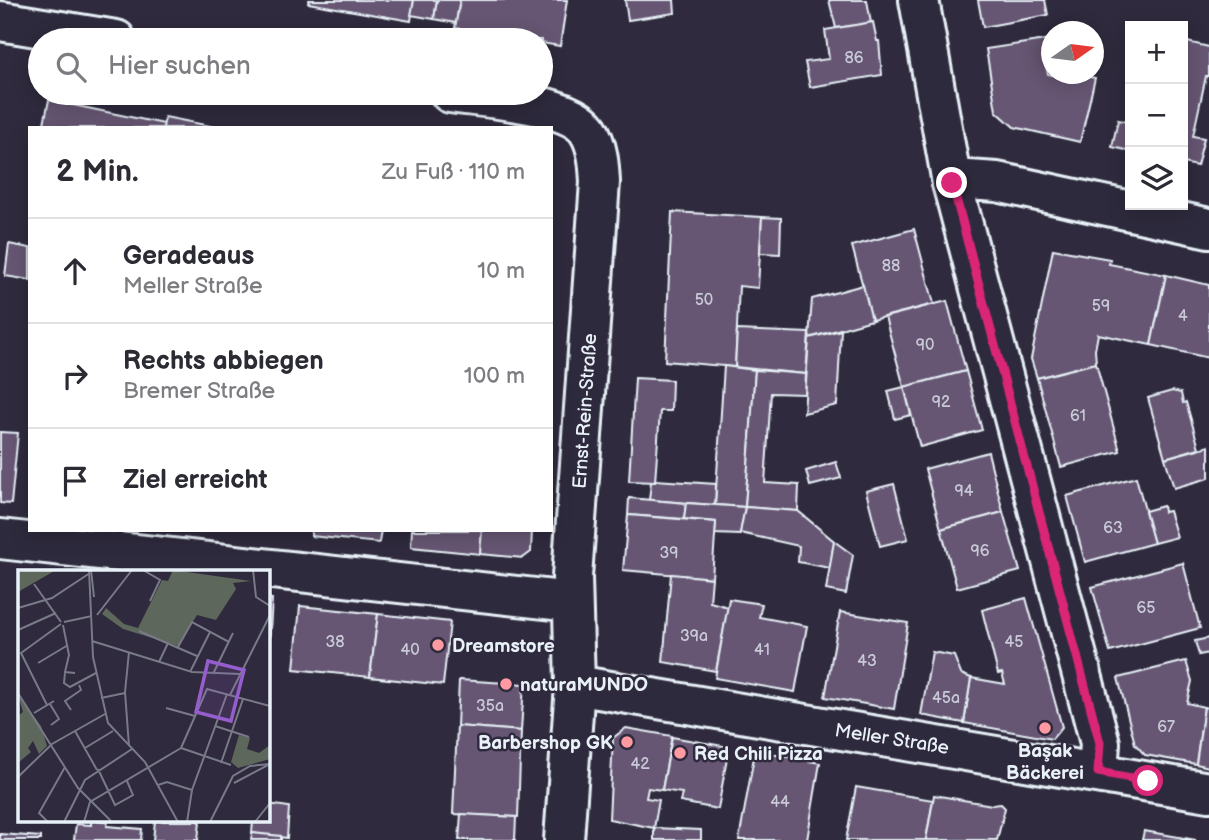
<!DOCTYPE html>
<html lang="de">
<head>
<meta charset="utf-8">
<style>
	body { margin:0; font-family:"Balsamiq Sans",sans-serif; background:#f2f2f3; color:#2b2b33 }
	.controls { position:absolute; right:21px; top:21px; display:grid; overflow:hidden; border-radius:0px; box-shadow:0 4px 18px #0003 }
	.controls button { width:63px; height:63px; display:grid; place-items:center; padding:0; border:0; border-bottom:2px solid #e1e1e2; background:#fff; color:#2b2b33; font:35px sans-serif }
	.compass { position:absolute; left:1041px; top:21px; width:63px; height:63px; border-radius:50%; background:#fff; box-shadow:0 4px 18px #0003; rotate:76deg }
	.stop { position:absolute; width:21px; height:21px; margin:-16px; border:5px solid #db2777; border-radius:50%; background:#fff }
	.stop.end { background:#db2777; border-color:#fff; box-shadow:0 2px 7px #0008 }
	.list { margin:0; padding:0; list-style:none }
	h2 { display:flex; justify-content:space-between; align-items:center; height:91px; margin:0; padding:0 28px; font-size:30px }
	h2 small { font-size:23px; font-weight:400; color:#7c7c81 }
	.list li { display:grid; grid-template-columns:46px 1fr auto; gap:21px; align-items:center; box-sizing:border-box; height:105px; padding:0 28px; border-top:2px solid #e1e1e2 }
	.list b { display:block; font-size:26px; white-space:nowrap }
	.list p { margin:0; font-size:23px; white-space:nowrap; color:#7c7c81 }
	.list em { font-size:23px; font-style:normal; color:#7c7c81 }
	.icon { flex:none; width:38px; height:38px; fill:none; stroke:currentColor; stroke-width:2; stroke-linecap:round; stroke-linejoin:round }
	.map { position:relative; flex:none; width:1209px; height:840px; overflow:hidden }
	.search { position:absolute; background:#fff; box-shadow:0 4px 18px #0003; left:28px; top:28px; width:525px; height:77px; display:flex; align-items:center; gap:18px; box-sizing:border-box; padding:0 24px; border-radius:38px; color:#7c7c81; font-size:26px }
	.panel { position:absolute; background:#fff; box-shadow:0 4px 18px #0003; left:28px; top:126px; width:525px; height:406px; border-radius:0px }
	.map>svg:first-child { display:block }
</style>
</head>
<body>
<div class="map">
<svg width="1209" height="840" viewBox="0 0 1209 840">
	<rect width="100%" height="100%" fill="#2f2a3d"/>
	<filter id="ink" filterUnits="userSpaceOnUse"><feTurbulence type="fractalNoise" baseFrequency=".0143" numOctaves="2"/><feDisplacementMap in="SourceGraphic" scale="14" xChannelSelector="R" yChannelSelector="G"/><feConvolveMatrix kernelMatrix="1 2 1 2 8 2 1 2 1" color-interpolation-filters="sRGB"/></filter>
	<g filter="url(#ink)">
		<!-- building -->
		<g fill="#665773" stroke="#e8f1f8" stroke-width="2">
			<path d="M309,0h105l-3,21 -103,-18z"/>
			<path d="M414,0h23l-3,19 -23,-4z"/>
			<path d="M437,0h23l-4,23 -22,-4z"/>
			<path d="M460,0h107l-7,46 -19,-3v-3h-17l-69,-12z"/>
			<path d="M625,0h49l1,13 -47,7z"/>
			<path d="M829,0h38l4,23 -35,5z"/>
			<path d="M978,0h67l3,15 -65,12z"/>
			<path d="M873,22l4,19h2l3,34 -72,12 -5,-25 24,-3 -4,-29z"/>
			<path d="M1052,39v26l-6,1 2,8 19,4 1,-4h8l19,4 -15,64 -66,-15 -18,-16 -10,-62z"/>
			<path d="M1183,41l26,6v29h-3l-13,60 11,2 -7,28 -14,-3z"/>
			<path d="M49,100l115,24 -1,4h-120z"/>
			<path d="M1130,110v41l-18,-4 6,-27 10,2z"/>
			<path d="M165,117l55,11h-57z"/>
			<path d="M672,212l90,5 -4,71 -19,-2 -4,81 -70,-6z"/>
			<path d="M762,217l19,1 -1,36 -20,-1z"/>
			<path d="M914,229l20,75 -62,16 -20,-74z"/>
			<path d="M9,244l21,4v32l-25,-4z"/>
			<path d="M1053,249l57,10 -1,5 57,11 -15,70 -53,-11 -3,16 1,13 -59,15 -6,-19z"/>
			<path d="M1166,275l43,10v73l-58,-13z"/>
			<path d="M863,285l9,35 -63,18 3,-39z"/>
			<path d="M947,301l19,70 -62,16 -19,-70z"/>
			<path d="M737,330l72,3 -3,41 -71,-7z"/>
			<path d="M841,330l-4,75 -33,8 5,-75z"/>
			<path d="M1096,363l24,88 -59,16 -24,-89z"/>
			<path d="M724,366l31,4 -10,137 -30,-2z"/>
			<path d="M755,370l51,4 -1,20 -34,-1 -6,90 34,2 -1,26 -53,-4z"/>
			<path d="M966,371l16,59 -62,17 -16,-60z"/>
			<path d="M635,378l37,2 -1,31h-11l-5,71 -26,-1z"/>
			<path d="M904,387l7,28 -16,4 -7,-28z"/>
			<path d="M1172,391l9,2 2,10 3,-1 13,46 -34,10 -17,-60z"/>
			<path d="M0,432l18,1 -7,71 -11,-1z"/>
			<path d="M1209,446v32l-35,10 -9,-30z"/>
			<path d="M988,452l15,60 -62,17 -16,-60z"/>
			<path d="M836,462l5,16 -31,8 -4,-15z"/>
			<path d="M1136,477l18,66 -69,19 -18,-66z"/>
			<path d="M655,480l61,4 -1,21 -66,-5 2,-18h4z"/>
			<path d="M894,484l14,55 -28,7 -14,-55z"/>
			<path d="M629,498l57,5 -2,16 -56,-4z"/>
			<path d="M686,503l59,4 -5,28 -25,-1 1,-12 -32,-3z"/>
			<path d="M1163,506l1,6 5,-1 8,26 -23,6 -9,-32z"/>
			<path d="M745,507l53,4 36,30 -4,27 -32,-6 1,-16 -59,-13z"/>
			<path d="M1003,512l17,59 -63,17 -16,-59z"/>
			<path d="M628,515l88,7 -4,56 -89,-8z"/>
			<path d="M311,530h70l-2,13 -68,-7z"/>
			<path d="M412,530h70l-2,24 -69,-7z"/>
			<path d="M482,530h50l-1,22 -8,6 -43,-4z"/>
			<path d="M834,541l19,14 -7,39 -20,-4z"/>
			<path d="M1183,563l17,65 -90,24 -18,-65z"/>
			<path d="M671,574l41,4 -2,24 18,5 -12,64 -53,-9z"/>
			<path d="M268,598l4,1 -4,64z"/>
			<path d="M1026,598l36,129 -10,12 -88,-16 7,-45 34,6 -3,-11 -4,1 -16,-64z"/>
			<path d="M729,599l33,5 -3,13 48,9 -12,66 -80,-14z"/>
			<path d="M300,606l78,8 -8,63 -76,-8z"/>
			<path d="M840,612l68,11 -14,86 -69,-12z"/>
			<path d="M378,614l72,8 -7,63 -73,-8z"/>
			<path d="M1209,638v15l-10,2 -4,-14z"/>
			<path d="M932,652l22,4 7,18 10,4 -7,45 -43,-8z"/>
			<path d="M1186,661l6,20 -5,22 17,4 -8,57 -51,-9 -10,-11 -17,-66z"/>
			<path d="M459,680l65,4 -3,47 -64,-5z"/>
			<path d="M1204,707l5,1v59l-13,-3z"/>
			<path d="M457,726l64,5 -3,86 -65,-3z"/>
			<path d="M626,728l46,8 -10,54 -14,-2 -2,10 13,2 -5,28 -45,-9 4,-81z"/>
			<path d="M672,737l57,10 -11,62 -38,-7 2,-9 -20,-3z"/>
			<path d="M755,751l65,12 -13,77h-68z"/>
			<path d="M856,787l77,13 -7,40h-80z"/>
			<path d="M934,795l58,10 9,-1 4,4 -8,32h-71z"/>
			<path d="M268,804l21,3 -2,31 -35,-5 1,-12h15z"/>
			<path d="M461,814l55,3 -1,23h-56z"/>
			<path d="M91,821h17l-1,5 35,3 -1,11h-67l2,-16 15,1z"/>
			<path d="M155,821h45l-2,19h-45z"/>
			<path d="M654,828l47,2v10h-47z"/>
			<path d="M1144,831l52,9h-54z"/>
			<path d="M252,833l29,3v4h-30z"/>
			<path d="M0,834l41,3v3h-41z"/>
		</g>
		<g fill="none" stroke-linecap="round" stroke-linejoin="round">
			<!-- minor casing -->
			<g stroke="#e8f1f8" stroke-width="44">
				<g id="minor">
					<path d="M919,0l33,183 148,560 -2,29"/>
					<path d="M0,21l116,19"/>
					<path d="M450,93c33,5 118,9 138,37 10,16 11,34 12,52l-28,395 3,108 -11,155"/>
					<path d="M952,183l16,-3 29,2 212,46"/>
					<path d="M0,539l572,63"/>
					<path d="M575,685l634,107"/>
				</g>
			</g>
			<!-- minor -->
			<use href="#minor" stroke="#2f2a3d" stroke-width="38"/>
		</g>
	</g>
	<g fill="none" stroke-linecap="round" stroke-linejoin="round" filter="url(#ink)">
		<!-- route -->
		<path stroke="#db2777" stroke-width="9" d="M952,183l148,560 -2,29 50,9"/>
	</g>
	<!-- markers -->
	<g fill="#ff9aa2" stroke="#2f2a3d" stroke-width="2.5">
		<circle cx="438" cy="645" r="7"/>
		<circle cx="506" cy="684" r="7"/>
		<circle cx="1045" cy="728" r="7"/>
		<circle cx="627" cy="742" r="7"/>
		<circle cx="680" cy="753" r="7"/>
	</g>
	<g text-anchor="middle" stroke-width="5" stroke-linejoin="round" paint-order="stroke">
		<!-- number labels -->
		<g font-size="16" fill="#c8cad7">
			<text x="854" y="63">86</text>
			<text x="891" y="271">88</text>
			<text x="704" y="305">50</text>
			<text x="1101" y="311">59</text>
			<text x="1183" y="321">4</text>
			<text x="925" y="350">90</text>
			<text x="941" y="407">92</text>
			<text x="1078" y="421">61</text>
			<text x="964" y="496">94</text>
			<text x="1113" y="533">63</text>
			<text x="980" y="556">96</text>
			<text x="669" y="558">39</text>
			<text x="1146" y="613">65</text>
			<text x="694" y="641">39a</text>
			<text x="335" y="647">38</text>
			<text x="1014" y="647">45</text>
			<text x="410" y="655">40</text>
			<text x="762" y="655">41</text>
			<text x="867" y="666">43</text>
			<text x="946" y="703">45a</text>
			<text x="490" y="711">35a</text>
			<text x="1166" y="732">67</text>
			<text x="640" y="769">42</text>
			<text x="780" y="807">44</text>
		</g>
		<!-- street labels -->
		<g font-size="19" fill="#e8f1f8" stroke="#2f2a3d">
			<text transform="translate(584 411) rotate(-86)" y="7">Ernst-Rein-Straße</text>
			<text transform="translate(892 738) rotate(9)" y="7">Meller Straße</text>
		</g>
		<!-- poi labels -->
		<g font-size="19" font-weight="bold" fill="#e8f1f8" stroke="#2f2a3d" text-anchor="start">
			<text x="452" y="652">Dreamstore</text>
			<text x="520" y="691">naturaMUNDO</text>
			<text x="613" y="749" text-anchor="end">Barbershop GK</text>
			<text x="1045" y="757" text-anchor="middle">Başak<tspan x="1045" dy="22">Bäckerei</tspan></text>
			<text x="694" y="760">Red Chili Pizza</text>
		</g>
	</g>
	<!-- overview -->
	<g transform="translate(18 570)">
		<rect width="252" height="252" fill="#2f2a3d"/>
		<path d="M0,0h38l-38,22zM155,0l78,11 -18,2 3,6 -20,31 -19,-5 -19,31 -55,-17 -21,-15 4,-6 18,16 14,4 24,-48 6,1zM0,125l23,31 6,20 -8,8 -6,-13 -5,7 3,4 -13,11v-47l5,-4zM221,165l11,3 -3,11 12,4 11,-8v14l-32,9 -7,-6z" fill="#5d675b"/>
		<path fill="none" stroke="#797a88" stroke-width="2" d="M71,0l4,87 15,66 37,39 33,60M73,0l3,27M125,0l17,10 -10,21M235,0l3,27 14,9M16,14l27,38M0,38l34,-10 38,-25M79,45l35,-45M46,52l28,-6M45,55l6,30 -4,17 10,1M0,60l38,-17M121,61l58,25M74,71l100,31 48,2M160,77l14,-25 37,20M141,92l9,-19M20,93l30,-18M172,102l20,-40M47,103l-1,10 6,4 26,-14M195,104l20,-41M0,123l60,95 34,34M212,125l40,-80M83,128l24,-5M32,134l9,15 -8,6M29,135l-26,-52 40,-29M148,138l29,8M53,140l-6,-9 16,-11 -2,-5M16,143l20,-12M197,156l34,11M57,161l22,39M111,176l-4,-54 4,-40M67,178l28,-17M163,178l26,-59 63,17M163,178l50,17M203,193l22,-64M80,199l17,36 18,-10 -6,-14M0,207l34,-33 53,-30M216,213l36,-19M140,215l9,-3 25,8M30,252l-9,-9 26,-46M46,252l21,-42 47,-31M66,252l6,-20 91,-54M169,252l5,-32 35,-96M192,252l23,-46 17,-10 20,-2M237,252l15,-19"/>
		<path fill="#965dcd" fill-opacity="0.15" stroke="#965dcd" stroke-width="3.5" d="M190,91l36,9 -13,51 -35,-9z"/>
		<rect width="252" height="252" fill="none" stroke="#e8f1f8" stroke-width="3.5"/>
	</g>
</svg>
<div class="controls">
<button>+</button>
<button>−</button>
<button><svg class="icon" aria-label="layers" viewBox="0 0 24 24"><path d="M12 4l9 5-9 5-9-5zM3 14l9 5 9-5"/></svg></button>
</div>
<svg class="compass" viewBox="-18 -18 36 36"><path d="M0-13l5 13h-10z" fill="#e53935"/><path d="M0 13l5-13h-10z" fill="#7c7c81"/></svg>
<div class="stop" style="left:1148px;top:781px"></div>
<div class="stop end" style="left:952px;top:183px"></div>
<div class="search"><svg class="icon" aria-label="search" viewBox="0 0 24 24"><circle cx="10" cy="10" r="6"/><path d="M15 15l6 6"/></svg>Hier suchen</div>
<section class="panel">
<h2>2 Min.<small>Zu Fuß · 110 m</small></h2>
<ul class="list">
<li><svg class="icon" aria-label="ahead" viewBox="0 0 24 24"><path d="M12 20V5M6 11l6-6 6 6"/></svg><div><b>Geradeaus</b><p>Meller Straße</p></div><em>10 m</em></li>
<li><svg class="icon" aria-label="right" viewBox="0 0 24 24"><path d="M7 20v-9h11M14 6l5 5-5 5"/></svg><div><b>Rechts abbiegen</b><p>Bremer Straße</p></div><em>100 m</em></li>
<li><svg class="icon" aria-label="arrive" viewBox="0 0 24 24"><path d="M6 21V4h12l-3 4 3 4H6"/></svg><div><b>Ziel erreicht</b></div></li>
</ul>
</section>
</div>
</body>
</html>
